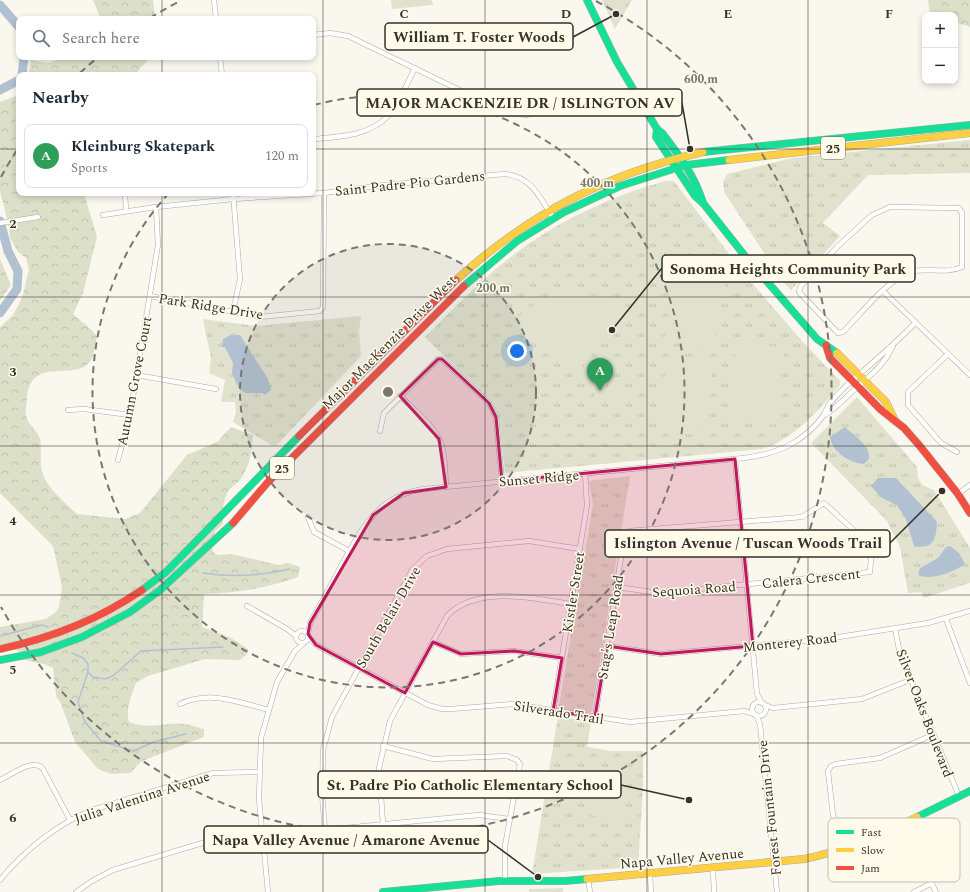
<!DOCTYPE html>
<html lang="en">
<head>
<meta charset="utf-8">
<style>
	body { margin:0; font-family:Spectral,serif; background:#f6f6f7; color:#1f2937 }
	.controls { position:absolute; right:12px; top:12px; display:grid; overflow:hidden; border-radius:8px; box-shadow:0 2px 6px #0003 }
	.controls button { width:36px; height:36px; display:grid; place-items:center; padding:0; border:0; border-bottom:1px solid #e0e1e3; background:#fff; color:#1f2937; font:20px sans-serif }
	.you { position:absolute; left:517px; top:351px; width:14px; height:14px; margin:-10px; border:3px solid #fff; border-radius:50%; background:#1a73e8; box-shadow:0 0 0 6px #1a73e833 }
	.badge { display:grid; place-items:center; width:26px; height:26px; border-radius:50%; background:#0b8043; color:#fff; font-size:13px; font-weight:700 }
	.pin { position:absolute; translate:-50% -33px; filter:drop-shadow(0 1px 2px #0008) }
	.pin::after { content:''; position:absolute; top:21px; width:14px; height:12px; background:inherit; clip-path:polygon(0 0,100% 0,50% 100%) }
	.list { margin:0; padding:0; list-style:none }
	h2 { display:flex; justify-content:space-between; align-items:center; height:52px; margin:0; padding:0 16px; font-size:17px }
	h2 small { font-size:13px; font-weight:400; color:#747a83 }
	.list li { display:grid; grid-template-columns:26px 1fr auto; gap:12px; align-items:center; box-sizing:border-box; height:64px; margin:0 8px 8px; padding:0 8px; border:1px solid #e0e1e3; border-radius:8px }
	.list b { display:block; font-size:15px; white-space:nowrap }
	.list p { margin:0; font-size:13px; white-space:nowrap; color:#747a83 }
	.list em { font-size:13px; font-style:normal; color:#747a83 }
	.icon { flex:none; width:22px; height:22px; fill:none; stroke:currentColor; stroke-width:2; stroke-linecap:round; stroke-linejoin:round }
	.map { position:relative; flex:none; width:970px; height:892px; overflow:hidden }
	.search { position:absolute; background:#fff; box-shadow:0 2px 6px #0003; left:16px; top:16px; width:300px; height:44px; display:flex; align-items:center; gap:10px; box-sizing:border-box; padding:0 14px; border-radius:8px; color:#747a83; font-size:15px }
	.panel { position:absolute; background:#fff; box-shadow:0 2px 6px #0003; left:16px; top:72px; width:300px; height:124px; border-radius:8px }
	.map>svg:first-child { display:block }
</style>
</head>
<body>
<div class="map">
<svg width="970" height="892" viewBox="0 0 970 892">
	<defs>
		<pattern id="grass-tufts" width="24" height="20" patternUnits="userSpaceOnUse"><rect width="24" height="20" fill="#e0e2cd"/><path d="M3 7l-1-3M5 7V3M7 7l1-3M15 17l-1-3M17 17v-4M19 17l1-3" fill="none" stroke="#c1c2b0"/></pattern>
		<pattern id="forest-crowns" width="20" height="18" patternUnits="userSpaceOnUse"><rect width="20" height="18" fill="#dde0c9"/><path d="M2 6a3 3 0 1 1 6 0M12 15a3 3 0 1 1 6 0" fill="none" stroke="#bec1ad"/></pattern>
	</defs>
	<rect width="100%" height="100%" fill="#faf7ef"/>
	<!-- grass -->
	<g fill="url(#grass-tufts)">
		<path d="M602,0h30l-17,29z"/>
		<path d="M970,140v33l-102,2 -45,48 17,13 -49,54 -8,-8 -59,-90 -1,-10 4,-8 65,-16z"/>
		<path d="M665,181h9l71,94 58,67 37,39v4c-21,25 -46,54 -78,64l-257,24 -5,-47 -6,-20 -69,-69c30,-30 60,-62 95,-87 44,-32 93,-54 145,-69z"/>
		<path d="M361,316l-2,15 2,25 -86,91 -42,-25 3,-8 -1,-12h-14l4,-22 -16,-7 2,-15 -8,-39 53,7z"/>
		<path d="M857,397l60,70 1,10 4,8 12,5 36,58v35l-47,15 -2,-6 -13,1 -8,-46 -13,-26 -76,-78z"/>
		<path d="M630,476l-38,235c-7,4 -26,0 -33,-5l34,-202 -4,-23z"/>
		<path d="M558,716l33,6 -4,25 24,4h32v36l-5,80 -106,7z"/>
		<path d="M563,888v4h-34v-3z"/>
	</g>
	<!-- forest -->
	<g fill="url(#forest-crowns)">
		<path d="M93,0h60l2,19h-54z"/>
		<path d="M928,0h42v27l-15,-5v-7h-25z"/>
		<path d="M65,57h86l-17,18h-106l3,-15 17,3z"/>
		<path d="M19,93v100h65l13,44 -14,56 -10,21c8,8 18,13 24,23 -2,7 -3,21 -8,26 -18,18 -57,-7 -62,34 0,6 -2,13 -1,19 3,11 12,14 14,23 2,9 0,18 1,27 2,20 23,35 36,48l48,5 15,-6 47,-58 30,-13 14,-15 22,8c-1,15 -3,32 -13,45 -4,6 -12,7 -14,16 -4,9 -3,19 -3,28l-7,6 -5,11 2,11 5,3 13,-1 48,11 9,-2 12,4 -2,10c-30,11 -62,16 -94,17l-2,33 29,11 17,11 -1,5 -7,6 -35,-1 -57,17 -12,7c-4,12 -11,26 -7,39 21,9 36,-1 56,2 7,1 13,4 19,5v8l-62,24 -12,12 -19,1 -13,-5 -23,-27 -14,-38 -5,-9 -3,-27 -9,-4 -20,-4c-4,-12 -13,-12 -24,-14v-19l46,-8 10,-7 3,-5 3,-20 -9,-41 -53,-53v-166l13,-12 9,-17 7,-28 -3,-12 -8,-6 -8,-14 -2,-16 -8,-31v-89l16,-6z"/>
		<path d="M0,259l11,26 -11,16z"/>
	</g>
	<!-- pitch -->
	<g fill="#e0e2cd">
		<path d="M391,0h41l1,5 -41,4z"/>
		<path d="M679,260l49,9 -15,80 -49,-9z"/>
		<path d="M573,292l27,5 27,17 -51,59h-4l-61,-51 32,-24z"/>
		<path d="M737,341l48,7 -12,77 -47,-7z"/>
		<path d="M514,346l6,5 -11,14 -7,-5z"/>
		<path d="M522,353l6,5 -11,14 -7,-5z"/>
		<path d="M668,356l46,7 -12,73 -45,-7z"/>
		<path d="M598,381l8,1 -3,18 -9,-1 2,-17z"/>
		<path d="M611,381l13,3 -3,18 -13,-2z"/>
		<path d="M599,776l29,5 -8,40 -28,-5z"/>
	</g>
	<!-- water -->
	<g fill="#b1c1d2">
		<path d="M231,335h9l28,44 3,11 -6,5 -3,-2h-16l-7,-4 -7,-16 1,-10 -8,-16h-3l1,-8z"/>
		<path d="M845,427c9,9 26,18 24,32l-5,5c-14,-1 -32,-12 -34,-27z"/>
		<path d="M878,478h18l41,44c-1,18 -3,27 -23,24l-8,-27 -9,-14 -15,-7 -11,-12z"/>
		<path d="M950,546l9,7 6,11c-12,8 -33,17 -47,11l2,-7 18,-10 8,-11z"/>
	</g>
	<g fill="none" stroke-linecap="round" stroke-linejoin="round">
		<!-- stream -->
		<g stroke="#b1c1d2" stroke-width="1.5">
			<path d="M203,573c31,5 57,3 87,-4"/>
			<path d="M0,636l42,-11 6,2"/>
			<path d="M72,653l11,5 5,6v8l-10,30 7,20 16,19 33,10 19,-9 33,-8"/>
			<path d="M88,672l5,5 13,2 8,-4 27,-24 82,-4"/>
		</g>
		<!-- river -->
		<g stroke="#b1c1d2" stroke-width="9">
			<path d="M0,5l19,22"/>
			<path d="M22,75l2,-18"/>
			<path d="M0,90l19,-10"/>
			<path d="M0,221l8,30 10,20 -1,18 -17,24"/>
		</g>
		<!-- street casing -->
		<g stroke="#aeaba4" stroke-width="5.5">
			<g id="street">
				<path d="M214,0l2,19"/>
				<path d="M313,35l17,-2 18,3 159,77 19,2 29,-6"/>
				<path d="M220,57l2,18"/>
				<path d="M313,139c26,-2 57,-3 76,-24 11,-13 18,-32 26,-47"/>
				<path d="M125,193l1,17"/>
				<path d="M890,207l69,1 3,5v54c-15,7 -33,1 -49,4 -24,6 -52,43 -70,61l-5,1 -39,-41 1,-5 38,-41 34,-31z"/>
				<path d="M103,215l53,-8 77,-8 91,-6 52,-7 128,-12c28,2 36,24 49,44"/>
				<path d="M0,223l38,-6"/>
				<path d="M883,291l87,84"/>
				<path d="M150,296l110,21 60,-6 3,-4 1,-114"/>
				<path d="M233,312l7,-33 -7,-86"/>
				<path d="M948,354l-40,38v13l33,38 16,9"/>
				<path d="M136,375l80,14"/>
				<path d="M400,396c14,14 34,29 41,47 5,14 4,30 5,44"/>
				<path d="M68,410l16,-1 46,6"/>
				<path d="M825,415c11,-7 19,-16 29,-25 16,-14 30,-25 39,-44"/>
				<path d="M380,431l4,-18 54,-54h4l47,44 7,14 6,64"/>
				<path d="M735,459l22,235 5,9"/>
				<path d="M118,460l12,-45 28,-170 -2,-38"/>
				<path d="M958,494l12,-9"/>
				<path d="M308,517l6,15 35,19"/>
				<path d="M247,606l40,23 9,7"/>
				<path d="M946,619l24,64"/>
				<path d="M895,629l5,25 59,142"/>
				<circle cx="302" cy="637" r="6"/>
				<path d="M308,634l2,-11c11,-20 22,-39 32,-59 21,-37 36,-69 82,-75l320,-31c33,-4 59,-15 79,-42 3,-4 4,-9 7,-13 5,-6 12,-13 17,-18 23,-20 47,-40 68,-62"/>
				<path d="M309,637l7,8 112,60 14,4h9l61,-5 118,18 114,-11 10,3"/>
				<path d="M433,642l28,12 53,-3 48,7"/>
				<path d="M607,646l54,8 165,-15 102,-16 42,-12"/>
				<circle cx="759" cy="709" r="7"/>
				<path d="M180,704c30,-14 58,-2 89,6"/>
				<path d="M765,705l8,3 89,-9 48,-19"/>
				<path d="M553,711l34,-206 -2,-32"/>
				<path d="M756,715l4,9 17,168"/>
				<path d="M595,717l29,-177 5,-9 173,-14 22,-14 36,33 11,22 -1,14 -211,21 -42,-6"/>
				<path d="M383,746l50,13 74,-3 10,4 3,4 -15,82v35"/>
				<path d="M0,780c11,-5 34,-23 43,-11l27,51"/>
				<path d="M383,824l-4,-56 11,-47 57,-105c29,-31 87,-18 124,-12"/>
				<path d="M902,825l34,67"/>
				<path d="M325,830l-3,-36 1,-44 9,-33 80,-147 15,-14 20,-7 82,-8 51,8"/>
				<path d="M845,849l-12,-34 -5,-44 3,-5 5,-2 44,-6 52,-23"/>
				<path d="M713,869l1,23"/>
				<path d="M650,874l1,18"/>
				<path d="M588,879l2,13"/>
				<path d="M0,880c25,-30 53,-53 89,-69l124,-38 46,-1"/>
				<path d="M76,892l16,-11 21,-11 96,-29 270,-26 30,4"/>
				<path d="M268,892l-9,-93 2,-61 16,-56 18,-31 8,-7"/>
				<path d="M914,892l18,-9"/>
			</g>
		</g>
		<!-- fast casing -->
		<g stroke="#aeaba4" stroke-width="8">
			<g id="fast">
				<path d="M587,0l30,62 40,67 5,4c17,22 33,43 41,70"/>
				<path d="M657,129l-1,8 39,59 8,7 42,53 72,83 20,14"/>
				<path d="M703,152l267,-27"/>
				<path d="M464,286l53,-45 47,-29 56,-26 66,-21 43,-5"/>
				<path d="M142,590l24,-18 133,-136"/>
				<path d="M0,660l41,-8 41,-15 48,-25 29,-21 74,-68"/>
				<path d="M917,817l53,-26"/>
				<path d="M383,892l116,-11h66l22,-2"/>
			</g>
		</g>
		<!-- slow casing -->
		<g stroke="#aeaba4" stroke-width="8">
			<g id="slow">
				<path d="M729,160l241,-27"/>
				<path d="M456,280c74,-67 150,-106 247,-128"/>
				<path d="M837,353l49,49 9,19"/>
				<path d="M587,879l217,-20c40,-8 76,-24 113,-42"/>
			</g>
		</g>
		<!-- jam casing -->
		<g stroke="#aeaba4" stroke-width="8">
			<g id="jam">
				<path d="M826,345l4,13 50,51 24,19 15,17 39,49 12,19"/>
				<path d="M299,436l157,-156"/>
				<path d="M233,523l35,-41 196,-196"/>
				<path d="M0,649c52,-11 98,-29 142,-59"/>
			</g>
		</g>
		<!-- street -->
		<use href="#street" stroke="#fefefd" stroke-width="4.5"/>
		<!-- fast -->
		<use href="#fast" stroke="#16e098" stroke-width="7"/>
		<!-- slow -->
		<use href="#slow" stroke="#ffcf43" stroke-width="7"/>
		<!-- jam -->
		<use href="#jam" stroke="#f24e42" stroke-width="7"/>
	</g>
	<!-- marked area -->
	<path fill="#c2185b" fill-opacity="0.2" stroke="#c2185b" stroke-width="3" stroke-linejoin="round" d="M438,359h4l47,44 7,14 6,64 233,-22 18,187 -92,8 -54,-8 -12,71 -42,-6 9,-53 -48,-7 -53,3 -28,-12 -28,51 -89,-48 -8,-11 2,-11 63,-108 31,-22 42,-6 -7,-48 -39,-43z"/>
	<!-- grid -->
	<path fill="none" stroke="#34322a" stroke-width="1" stroke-opacity="0.55" d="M162,0v19M323,0v892M485,0v892M647,0v892M808,0v892M162,57v18M0,149h19M313,149h657M162,193v699M0,297h970M0,446h970M0,595h970M0,743h970"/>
	<!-- distance rings -->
	<circle cx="388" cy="392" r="148" fill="#79776f" fill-opacity=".12"/>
	<g fill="none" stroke="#79776f" stroke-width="2" stroke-dasharray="7 5">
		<circle cx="388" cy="392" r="148"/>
		<path d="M314 105A296 296 0 1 1 168 194"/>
		<path d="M1 177A443 443 0 0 1 19 147M80 73A443 443 0 0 1 97 58M150 18A443 443 0 0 1 180 1M596 1A443 443 0 1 1 1 607"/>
	</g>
	<g text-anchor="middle" stroke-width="3" stroke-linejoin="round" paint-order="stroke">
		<!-- shield labels -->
		<g fill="#fffaea" stroke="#716e64" stroke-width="1">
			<rect x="821" y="137" width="24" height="22" rx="3"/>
			<rect x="270" y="457" width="24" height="22" rx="3"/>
		</g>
		<g font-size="13" font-weight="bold" fill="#34322a">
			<text x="833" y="153">25</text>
			<text x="282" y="473">25</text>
		</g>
		<!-- street labels -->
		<g font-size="14" fill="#34322a" stroke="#fffaea">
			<text transform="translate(410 183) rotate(-6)" y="5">Saint Padre Pio Gardens</text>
			<text transform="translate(211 306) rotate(9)" y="5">Park Ridge Drive</text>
			<text transform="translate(389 342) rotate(-45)" y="5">Major MacKenzie Drive West</text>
			<text transform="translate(134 381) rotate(-79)" y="5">Autumn Grove Court</text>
			<text transform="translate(539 478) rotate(-5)" y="5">Sunset Ridge</text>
			<text transform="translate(811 578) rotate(-6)" y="5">Calera Crescent</text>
			<text transform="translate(694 589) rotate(-4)" y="5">Sequoia Road</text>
			<text transform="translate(573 592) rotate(-81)" y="5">Kistler Street</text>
			<text transform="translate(388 617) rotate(-60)" y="5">South Belair Drive</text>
			<text transform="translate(610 627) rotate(-81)" y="5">Stag's Leap Road</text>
			<text transform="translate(790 642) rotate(-6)" y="5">Monterey Road</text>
			<text transform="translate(559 712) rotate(9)" y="5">Silverado Trail</text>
			<text transform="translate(925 713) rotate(69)" y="5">Silver Oaks Boulevard</text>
			<text transform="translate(142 797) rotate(-18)" y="5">Julia Valentina Avenue</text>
			<text transform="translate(769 808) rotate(-96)" y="5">Forest Fountain Drive</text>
			<text transform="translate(682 858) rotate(-5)" y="5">Napa Valley Avenue</text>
		</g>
	</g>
	<!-- legend -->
	<rect x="828" y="818" width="132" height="64" rx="6" fill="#fffaea" stroke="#c2beb0" stroke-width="1"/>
	<rect x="836" y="830" width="18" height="4" fill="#16e098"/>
	<rect x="836" y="848" width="18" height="4" fill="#ffcf43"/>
	<rect x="836" y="866" width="18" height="4" fill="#f24e42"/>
	<g font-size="11" fill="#34322a">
		<text x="861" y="836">Fast</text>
		<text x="861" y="854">Slow</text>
		<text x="861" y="872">Jam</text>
	</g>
	<g font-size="13" text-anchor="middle" font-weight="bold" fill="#34322a" stroke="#fffaea" stroke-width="3" stroke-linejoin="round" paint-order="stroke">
		<text x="404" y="18">C</text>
		<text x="566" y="18">D</text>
		<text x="728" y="18">E</text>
		<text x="889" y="18">F</text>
		<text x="13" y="228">2</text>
		<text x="13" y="376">3</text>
		<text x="13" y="525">4</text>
		<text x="13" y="674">5</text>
		<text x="13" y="822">6</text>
	</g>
	<circle cx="388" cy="392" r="6" fill="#79776f" stroke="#fffaea" stroke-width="2"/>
	<g font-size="12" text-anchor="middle" font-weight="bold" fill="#79776f" stroke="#fffaea" stroke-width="3" stroke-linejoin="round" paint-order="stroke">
		<text x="701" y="83">600 m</text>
		<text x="597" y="187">400 m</text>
		<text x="493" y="292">200 m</text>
	</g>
	<!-- callouts -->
	<path fill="none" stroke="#34322a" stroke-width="1.5" d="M616 14L573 37M690 149L682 103M612 330L662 268M942 491L890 543M689 800L621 785M538 877L488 840"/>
	<g fill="#34322a" stroke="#fffaea" stroke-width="1.5">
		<circle cx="616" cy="14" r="4"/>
		<circle cx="690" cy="149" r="4"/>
		<circle cx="612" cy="330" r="4"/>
		<circle cx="942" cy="491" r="4"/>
		<circle cx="689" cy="800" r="4"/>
		<circle cx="538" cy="877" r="4"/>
	</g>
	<g fill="#fffaea" stroke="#34322a" stroke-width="1.5">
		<rect x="385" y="23" width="188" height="27" rx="4"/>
		<rect x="357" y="89" width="325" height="27" rx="4"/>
		<rect x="662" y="255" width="253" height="27" rx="4"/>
		<rect x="605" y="530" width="285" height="27" rx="4"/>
		<rect x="318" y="771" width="303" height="27" rx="4"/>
		<rect x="204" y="826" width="284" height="27" rx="4"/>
	</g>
	<g font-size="15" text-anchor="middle" font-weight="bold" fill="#34322a">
		<text x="479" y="42">William T. Foster Woods</text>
		<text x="520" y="108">MAJOR MACKENZIE DR / ISLINGTON AV</text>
		<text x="788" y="274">Sonoma Heights Community Park</text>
		<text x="748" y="548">Islington Avenue / Tuscan Woods Trail</text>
		<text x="470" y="790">St. Padre Pio Catholic Elementary School</text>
		<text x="346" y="845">Napa Valley Avenue / Amarone Avenue</text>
	</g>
</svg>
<div class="controls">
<button>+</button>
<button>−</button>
</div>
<div class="you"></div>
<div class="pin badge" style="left:600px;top:391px;background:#2e9e5b">A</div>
<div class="search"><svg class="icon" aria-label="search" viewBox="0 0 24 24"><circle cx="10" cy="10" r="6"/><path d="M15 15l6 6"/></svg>Search here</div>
<section class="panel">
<h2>Nearby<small></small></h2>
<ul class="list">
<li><span class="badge" style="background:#2e9e5b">A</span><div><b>Kleinburg Skatepark</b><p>Sports</p></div><em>120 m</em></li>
</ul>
</section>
</div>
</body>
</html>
